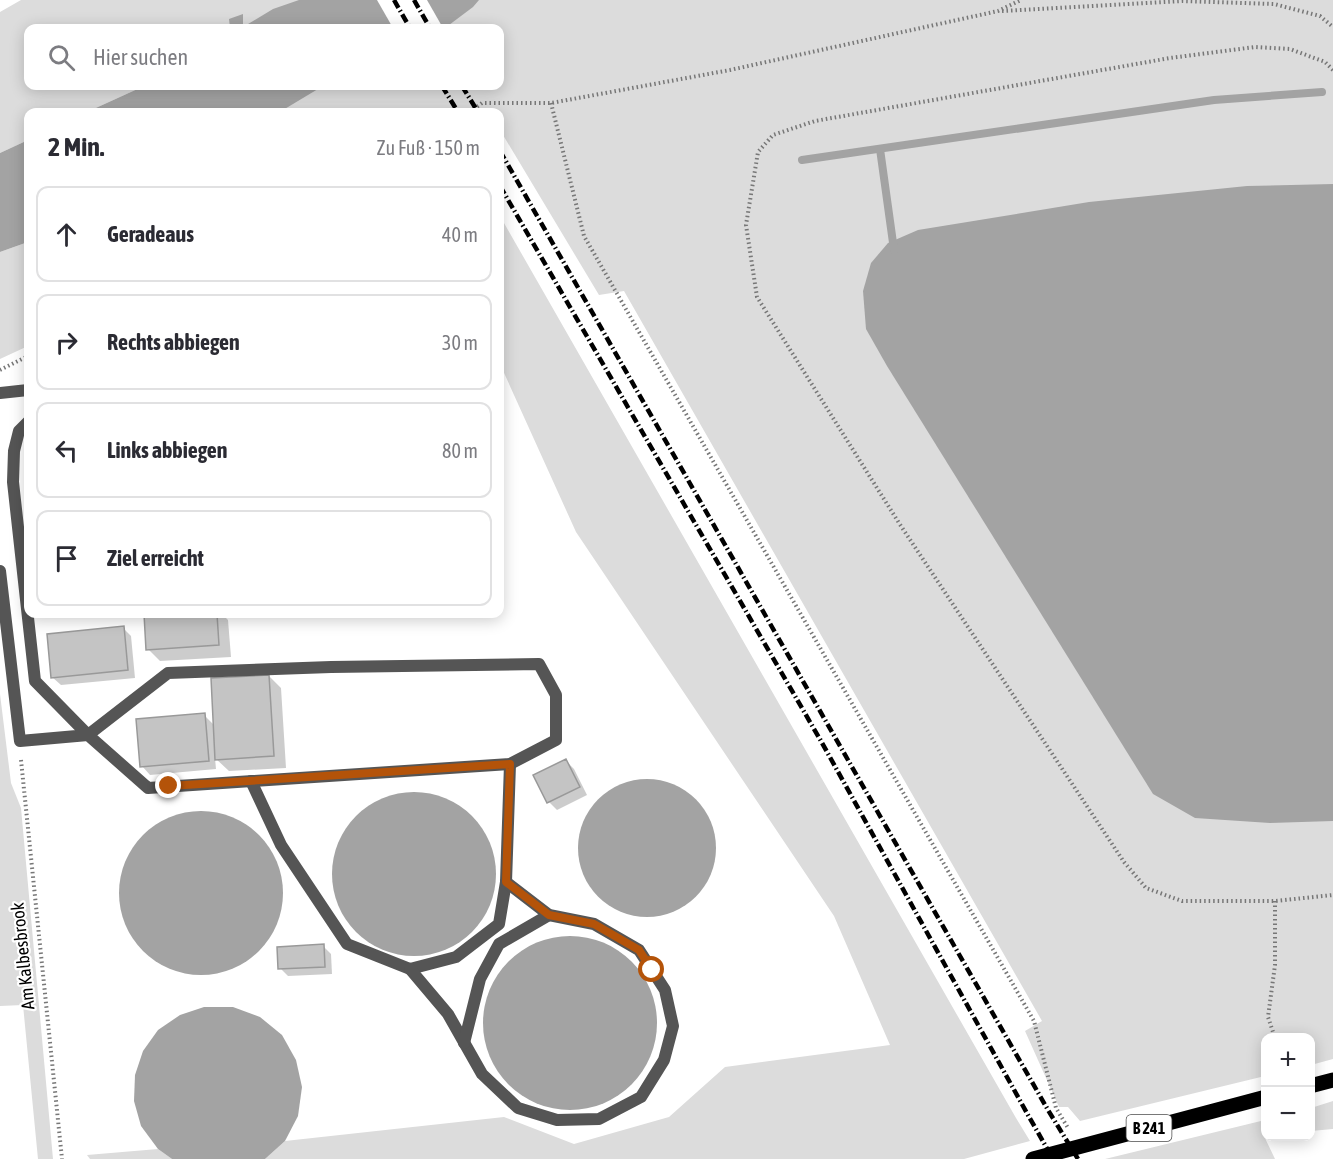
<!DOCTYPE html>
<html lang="de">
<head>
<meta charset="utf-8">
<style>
	body { margin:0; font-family:"Asap Condensed",sans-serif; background:#f7f7f7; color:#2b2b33 }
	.controls { position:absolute; right:18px; bottom:18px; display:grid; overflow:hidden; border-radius:12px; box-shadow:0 3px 15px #0003 }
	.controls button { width:54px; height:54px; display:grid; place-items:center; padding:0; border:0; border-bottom:2px solid #e1e1e2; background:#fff; color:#2b2b33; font:30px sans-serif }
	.stop { position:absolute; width:18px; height:18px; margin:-14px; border:4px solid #b45309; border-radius:50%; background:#fff }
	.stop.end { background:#b45309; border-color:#fff; box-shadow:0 2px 6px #0008 }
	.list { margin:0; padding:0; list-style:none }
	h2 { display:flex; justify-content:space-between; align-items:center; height:78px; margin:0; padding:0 24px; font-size:26px }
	h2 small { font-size:20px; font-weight:400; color:#7c7c81 }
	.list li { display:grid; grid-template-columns:39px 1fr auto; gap:18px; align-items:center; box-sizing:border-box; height:96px; margin:0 12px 12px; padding:0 12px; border:2px solid #e1e1e2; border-radius:12px }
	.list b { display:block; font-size:22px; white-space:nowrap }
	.list em { font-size:20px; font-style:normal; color:#7c7c81 }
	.icon { flex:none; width:33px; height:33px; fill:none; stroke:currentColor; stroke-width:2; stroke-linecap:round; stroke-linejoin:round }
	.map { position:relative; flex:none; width:1333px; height:1159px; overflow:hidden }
	.search { position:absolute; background:#fff; box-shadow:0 3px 15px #0003; left:24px; top:24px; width:480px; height:66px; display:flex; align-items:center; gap:15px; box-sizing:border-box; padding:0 21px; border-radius:12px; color:#7c7c81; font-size:22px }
	.panel { position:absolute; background:#fff; box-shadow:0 3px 15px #0003; left:24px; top:108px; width:480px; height:510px; border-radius:12px }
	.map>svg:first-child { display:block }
</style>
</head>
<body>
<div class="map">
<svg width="1333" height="1159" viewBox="0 0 1333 1159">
	<rect width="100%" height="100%" fill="#fff"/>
	<!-- green -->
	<g fill="#dcdcdc">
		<path d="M21,0h1312v1059l-22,6 -1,-27h-44l-1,38 -185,45 -12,-14h-9l-34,-76 17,-10 -418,-730 -25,4 -99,-165v-18h-240l-26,-26h266v-58h-472v58h116l-57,26h-59v28l-28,13v-141z"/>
		<path d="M500,216l516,902 14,23 -66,18h-699l20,-18 219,-24 70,27 95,-27 56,-50 165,-22 -56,-129 -258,-384 -76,-168z"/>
		<path d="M28,242v104l-28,13v-107z"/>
		<path d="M0,694l11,89 10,25 32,351h-15l-15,-154 -23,1z"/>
		<path d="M1333,1101v28l-22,2v-23z"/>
		<path d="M1265,1120v16h-1l11,23h-170z"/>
		<path d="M158,1149l14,10h-82l-3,-4z"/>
	</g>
	<!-- water -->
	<g fill="#a3a3a3">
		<path d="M299,0h180l-6,7 -28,21h-215l-1,-9 14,-5v13l30,-18z"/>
		<path d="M144,86h179l-40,24 3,2h-199z"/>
		<path d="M28,140v102l-28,10v-99z"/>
		<path d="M1333,184v637l-63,2 -75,-5 -42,-24 -266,-428 -21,-37 -3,-38 8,-28 17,-20 30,-13 171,-28 158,-16z"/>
		<circle cx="647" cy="848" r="69"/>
		<circle cx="414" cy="874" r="82"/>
		<circle cx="201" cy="893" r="82"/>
		<circle cx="570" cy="1023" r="87"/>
		<path d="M204,1007h29l27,10 22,18 14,25 6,27 -4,29 -13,25 -20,18h-93l-14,-10 -17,-23 -7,-25 1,-26 8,-24 15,-21 22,-15z"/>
	</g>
	<!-- pier -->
	<path fill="#fff" d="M377,0h50l16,28h-50z"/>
	<!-- shadow -->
	<g fill="#0003">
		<path d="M146,614h76l6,6 3,37 -71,4 -12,-12z"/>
		<path d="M123,628l8,8 4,42 -74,7 -9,-8z"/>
		<path d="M269,676l12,12 5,80 -57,3 -14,-13 1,11 -66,6 -8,-9 62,-51 11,11z"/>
		<path d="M566,761l8,8 13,26 -30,15 -8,-8z"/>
		<path d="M323,946l8,8 1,20 -44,2 -8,-8z"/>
	</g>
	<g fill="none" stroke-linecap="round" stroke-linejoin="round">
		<!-- stream -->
		<g stroke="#a3a3a3" stroke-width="8">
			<path d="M880,149l14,101"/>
			<path d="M802,160l412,-60 108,-8"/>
		</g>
	</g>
	<!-- building -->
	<g fill="#c4c4c4" stroke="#999" stroke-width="1.5">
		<path d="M144,614h73l2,31 -73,5z"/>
		<path d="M124,626l4,44 -77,8 -4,-44z"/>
		<path d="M269,675l5,81 -59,4 -4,-82z"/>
		<path d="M205,713l4,48 -69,6 -4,-48z"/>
		<path d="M566,759l14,28 -33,16 -14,-28z"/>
		<path d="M324,944l1,23 -47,2 -1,-22z"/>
	</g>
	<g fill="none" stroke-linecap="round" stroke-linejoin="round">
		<!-- path -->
		<g stroke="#777" stroke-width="4" stroke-dasharray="1.5 3" stroke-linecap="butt">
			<path d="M1002,11l180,-10 92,3 46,12 13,11"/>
			<path d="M1333,70l-8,-8 -35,-13 -35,-2 -85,11 -355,63 -42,14 -15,17 -12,73 11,72 142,226 225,339 22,26 36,13h93l58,-6"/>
			<path d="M551,103l33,133 450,785 22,87 12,20"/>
			<path d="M470,112l12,-9h69l179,-33 268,-59 23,-11"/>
			<path d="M0,370l28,-14"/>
			<path d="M21,760l41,399"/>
			<path d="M1275,901v64l-7,52 7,21"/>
		</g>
		<!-- lane -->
		<g stroke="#555" stroke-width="12">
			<path d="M0,393l28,-3"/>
			<path d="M0,571l20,170 68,-6 60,53 362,-24 46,-24v-45l-17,-31 -208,3 -163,6 -80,62 -53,-54 -22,-199 1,-31 5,-20 9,-9"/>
			<path d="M251,781l30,64 66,99 63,25 46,-12 43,-33 7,-42 4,-118"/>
			<path d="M410,969l38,45 34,60 36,34 39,12 42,-1 42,-22 23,-37 9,-34 -8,-36 -26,-40 -45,-26 -45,-9 -43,-33"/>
			<path d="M464,1043l16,-64 19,-35 50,-29"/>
		</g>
		<!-- primary -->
		<g stroke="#000" stroke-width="15">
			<path d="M1310,1086l23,-6"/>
			<path d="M1033,1159l233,-62"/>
		</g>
		<!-- rail -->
		<g stroke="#000" stroke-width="4.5" stroke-dasharray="9 3 1.5 3" stroke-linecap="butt">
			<path d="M394,0l16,28"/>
			<path d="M414,0l16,28"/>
			<path d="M442,86l16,26"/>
			<path d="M462,86l16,26"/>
			<path d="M500,151l548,959 30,49"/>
			<path d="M500,186l321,555 207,374 25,44"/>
		</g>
	</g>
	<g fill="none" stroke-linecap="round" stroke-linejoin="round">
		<!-- route -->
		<path stroke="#b45309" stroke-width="8" d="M169,786l341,-22 -4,118 43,33 45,9 45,26 13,20"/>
	</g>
	<g text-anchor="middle" stroke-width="4.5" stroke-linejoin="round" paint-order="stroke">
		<!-- shield labels -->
		<rect fill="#fff" stroke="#4c4c4c" stroke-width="1.5" x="1126.5" y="1115" width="45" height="26" rx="4.5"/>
		<g font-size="16" font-weight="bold" fill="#000">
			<text x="1149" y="1134">B 241</text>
		</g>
		<!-- street labels -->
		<g font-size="18" fill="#000" stroke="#fff">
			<text transform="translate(23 956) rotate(-96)" y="6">Am Kalbesbrook</text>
		</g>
	</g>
</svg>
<div class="controls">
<button>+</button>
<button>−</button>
</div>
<div class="stop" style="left:652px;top:970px"></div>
<div class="stop end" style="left:169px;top:786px"></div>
<div class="search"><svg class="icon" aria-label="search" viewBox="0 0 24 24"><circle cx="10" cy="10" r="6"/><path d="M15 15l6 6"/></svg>Hier suchen</div>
<section class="panel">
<h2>2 Min.<small>Zu Fuß · 150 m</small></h2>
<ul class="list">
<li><svg class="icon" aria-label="ahead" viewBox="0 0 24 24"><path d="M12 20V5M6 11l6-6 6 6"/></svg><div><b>Geradeaus</b></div><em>40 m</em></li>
<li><svg class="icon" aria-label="right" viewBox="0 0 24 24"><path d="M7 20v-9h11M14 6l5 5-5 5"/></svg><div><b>Rechts abbiegen</b></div><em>30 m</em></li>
<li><svg class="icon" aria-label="left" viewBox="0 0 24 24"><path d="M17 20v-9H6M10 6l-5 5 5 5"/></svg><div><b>Links abbiegen</b></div><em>80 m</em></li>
<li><svg class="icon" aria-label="arrive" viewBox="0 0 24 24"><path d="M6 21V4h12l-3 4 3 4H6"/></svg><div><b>Ziel erreicht</b></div></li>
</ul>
</section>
</div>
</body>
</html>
